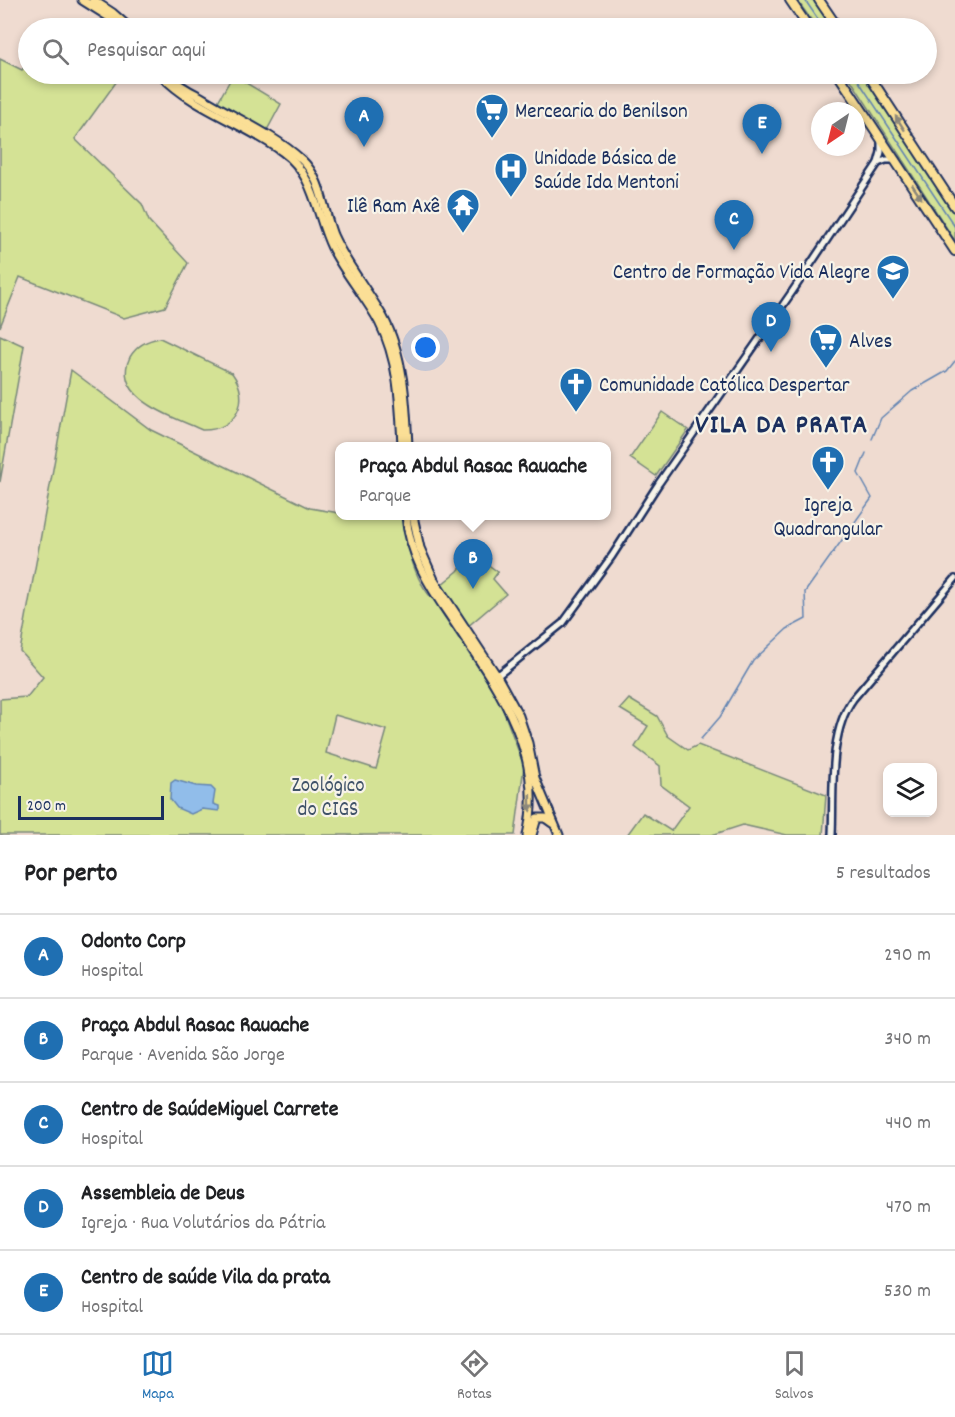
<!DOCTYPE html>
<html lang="pt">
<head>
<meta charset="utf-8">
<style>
	body { margin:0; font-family:Dekko,sans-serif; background:#f6f6f6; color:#202124 }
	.controls { position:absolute; right:18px; bottom:18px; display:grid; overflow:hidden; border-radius:12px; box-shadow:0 3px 9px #0003 }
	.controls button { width:54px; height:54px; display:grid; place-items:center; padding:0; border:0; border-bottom:2px solid #e0e0e0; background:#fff; color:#202124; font:30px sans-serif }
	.compass { position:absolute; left:811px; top:102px; width:54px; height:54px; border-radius:50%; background:#fff; box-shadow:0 3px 9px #0003; rotate:215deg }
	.scale { position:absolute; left:18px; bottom:15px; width:146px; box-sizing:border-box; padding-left:6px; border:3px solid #1b2f5e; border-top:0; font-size:16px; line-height:21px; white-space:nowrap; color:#1b2f5e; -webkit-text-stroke:4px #f7f3e8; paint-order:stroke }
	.you { position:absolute; left:426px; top:348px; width:21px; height:21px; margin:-15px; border:4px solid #fff; border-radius:50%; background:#1a73e8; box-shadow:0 0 0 9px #1a73e833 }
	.badge { display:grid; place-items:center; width:39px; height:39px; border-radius:50%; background:#1f6fb2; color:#fff; font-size:20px; font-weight:700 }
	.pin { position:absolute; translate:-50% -50px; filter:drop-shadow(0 2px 3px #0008) }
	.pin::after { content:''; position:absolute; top:32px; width:21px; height:18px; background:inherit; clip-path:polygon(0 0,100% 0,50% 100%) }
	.popup { position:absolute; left:335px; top:442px; width:276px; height:78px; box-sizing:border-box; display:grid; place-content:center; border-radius:12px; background:#fff; filter:drop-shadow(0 2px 4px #0005); font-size:20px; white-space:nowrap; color:#757577 }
	.popup b { font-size:22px; color:#202124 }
	.popup::after { content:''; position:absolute; left:50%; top:100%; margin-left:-12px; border:12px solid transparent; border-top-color:#fff }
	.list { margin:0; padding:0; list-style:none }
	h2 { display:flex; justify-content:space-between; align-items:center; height:78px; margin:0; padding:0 24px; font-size:26px }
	h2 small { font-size:20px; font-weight:400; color:#757577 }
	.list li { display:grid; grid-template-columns:39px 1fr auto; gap:18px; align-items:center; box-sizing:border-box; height:84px; padding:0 24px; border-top:2px solid #e0e0e0 }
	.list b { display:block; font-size:22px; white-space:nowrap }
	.list p { margin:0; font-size:20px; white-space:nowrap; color:#757577 }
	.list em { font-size:20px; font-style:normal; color:#757577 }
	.icon { flex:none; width:33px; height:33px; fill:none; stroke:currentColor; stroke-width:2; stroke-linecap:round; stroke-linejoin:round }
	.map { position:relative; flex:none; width:955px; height:835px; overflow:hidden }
	.search { position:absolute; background:#fff; box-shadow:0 3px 9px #0003; left:18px; right:18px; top:18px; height:66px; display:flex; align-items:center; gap:15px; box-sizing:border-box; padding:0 21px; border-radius:33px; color:#757577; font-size:22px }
	.sheet { height:498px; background:#fff }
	nav { display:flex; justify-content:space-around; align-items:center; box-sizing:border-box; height:84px; border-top:2px solid #e0e0e0; background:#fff; font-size:16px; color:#757577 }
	nav a { display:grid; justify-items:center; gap:3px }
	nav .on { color:#1f6fb2 }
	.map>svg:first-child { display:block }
</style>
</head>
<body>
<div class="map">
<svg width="955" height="835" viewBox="0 0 955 835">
	<rect width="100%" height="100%" fill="#efdbd0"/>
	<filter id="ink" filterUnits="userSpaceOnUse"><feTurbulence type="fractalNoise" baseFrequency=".0167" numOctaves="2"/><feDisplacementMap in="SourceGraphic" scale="12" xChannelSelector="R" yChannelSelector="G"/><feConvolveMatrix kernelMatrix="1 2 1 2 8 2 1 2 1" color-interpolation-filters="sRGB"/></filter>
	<g filter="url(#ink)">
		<!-- green -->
		<g fill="#d4e295" stroke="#78887a" stroke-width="1.5" fill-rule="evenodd">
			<path d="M797,0h20l19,28h-19z"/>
			<path d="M0,59l22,11 6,-8v12h94l-47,65 67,65 7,17 39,42 -23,44 -41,11 -104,-41 -20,50z"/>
			<path d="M847,74h18l90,137v30z"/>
			<path d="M233,75l48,29 -15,28 -50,-27z"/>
			<path d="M0,335l24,11 -24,136z"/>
			<path d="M160,338l72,35c20,27 4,58 -30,57 -28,-13 -92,-32 -72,-73 7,-12 17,-17 30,-19z"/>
			<path d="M71,370l80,60 159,78 29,5 1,3h63c5,31 10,68 36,89l-1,2 61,92 25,67 -9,69h-515v-136l27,-2 16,-20 -23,-26zM335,715l52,15 -11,39 -50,-16z"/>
			<path d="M662,412l26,18 -32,46 -26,-18z"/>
			<path d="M472,553l26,19 -5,7 13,15 -39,33 -26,-42 17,-14z"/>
			<path d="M629,699l28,17 11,20 20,14 10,-5 128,50 -3,40h-36l-44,-10 -31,10h-85l16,-22 28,18 18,-25 -28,-21 -1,-19 -25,-19 13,-21 -28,-17z"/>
		</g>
		<!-- water -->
		<path fill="#91bdea" stroke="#6284b2" stroke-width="1.5" d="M175,780l21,6 15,1 4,4 -2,13 6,2v5l-17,-2 -11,5 -14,-6 -7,-9 1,-16z"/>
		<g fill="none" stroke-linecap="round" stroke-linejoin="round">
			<!-- stream -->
			<g stroke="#6284b2" stroke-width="1.5">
				<path d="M805,0l19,28"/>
				<path d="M854,74l101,153"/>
				<path d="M872,439l9,-21 31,-27 35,-20 8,-10"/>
				<path d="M701,739l19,-22 33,-56 34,-32 19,-10 -1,-27 67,-94 -14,-25 8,-20"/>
			</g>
			<!-- tertiary casing -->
			<g stroke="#1b2f5e" stroke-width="10">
				<g id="tertiary">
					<path d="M878,163l8,-3h10"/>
					<path d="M497,676l66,-53 49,-67 47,-73 133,-191 86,-129 3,-11v-14"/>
					<path d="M832,835c2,-42 -4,-102 21,-136l102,-120"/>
				</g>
			</g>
			<!-- primary casing -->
			<g stroke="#1b2f5e" stroke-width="11">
				<g id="primary">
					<path d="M82,0l27,17 13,11"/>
					<path d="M93,0l20,13 17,15"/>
					<path d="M160,74c34,36 84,49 123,78 32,23 33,63 49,96 13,26 33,48 47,74 20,39 21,82 23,124"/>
					<path d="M167,74c9,10 22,17 34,23 34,21 71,36 101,63 20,19 21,50 31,75 13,29 34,54 50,82 21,38 23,87 25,129"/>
					<path d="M406,516c3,37 23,70 44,100 43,65 97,135 77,219"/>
					<path d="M413,516l7,32 15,34 62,94 22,40 9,27 7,35 24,57"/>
					<path d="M532,835l5,-17h8l7,5"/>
				</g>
			</g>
			<!-- trunk casing -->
			<g stroke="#1b2f5e" stroke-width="12">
				<g id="trunk">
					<path d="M790,0l19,28"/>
					<path d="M819,0l19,28"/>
					<path d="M838,74l117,177"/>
					<path d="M868,74l87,133"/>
				</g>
			</g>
			<!-- tertiary -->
			<use href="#tertiary" stroke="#f7f3e8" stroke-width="5"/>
			<!-- primary -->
			<use href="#primary" stroke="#fbdf96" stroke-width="7"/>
			<!-- trunk -->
			<use href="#trunk" stroke="#fbdf96" stroke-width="8"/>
		</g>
		<!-- one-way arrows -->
		<defs><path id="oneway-solid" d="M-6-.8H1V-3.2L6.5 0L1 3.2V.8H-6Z" transform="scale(1.5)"/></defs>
		<g fill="#8b877a">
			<use href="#oneway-solid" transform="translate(900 123) rotate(-123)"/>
			<use href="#oneway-solid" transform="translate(917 192) rotate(56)"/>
			<use href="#oneway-solid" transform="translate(530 803) rotate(89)"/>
		</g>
	</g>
	<!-- icons -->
	<defs>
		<g id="supermarket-pin" transform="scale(1.725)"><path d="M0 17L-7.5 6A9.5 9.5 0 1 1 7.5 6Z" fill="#1f6fb2" stroke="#f7f3e8"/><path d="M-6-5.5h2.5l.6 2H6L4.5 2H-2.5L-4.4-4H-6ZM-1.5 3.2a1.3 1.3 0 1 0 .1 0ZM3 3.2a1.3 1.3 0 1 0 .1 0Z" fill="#fff"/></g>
		<g id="hospital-pin" transform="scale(1.725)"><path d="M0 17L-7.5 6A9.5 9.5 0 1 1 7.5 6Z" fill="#1f6fb2" stroke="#f7f3e8"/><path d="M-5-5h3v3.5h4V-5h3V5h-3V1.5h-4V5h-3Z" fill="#fff"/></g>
		<g id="temple-pin" transform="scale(1.725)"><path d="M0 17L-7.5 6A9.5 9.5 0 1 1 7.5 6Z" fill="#1f6fb2" stroke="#f7f3e8"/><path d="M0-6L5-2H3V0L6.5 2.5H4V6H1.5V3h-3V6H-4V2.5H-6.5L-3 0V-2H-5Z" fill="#fff"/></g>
		<g id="school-pin" transform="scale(1.725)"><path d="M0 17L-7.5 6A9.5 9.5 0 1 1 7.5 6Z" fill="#1f6fb2" stroke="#f7f3e8"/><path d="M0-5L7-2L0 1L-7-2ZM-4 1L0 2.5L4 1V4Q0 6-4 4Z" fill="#fff"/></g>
		<g id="church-pin" transform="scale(1.725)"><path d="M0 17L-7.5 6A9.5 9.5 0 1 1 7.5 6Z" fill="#1f6fb2" stroke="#f7f3e8"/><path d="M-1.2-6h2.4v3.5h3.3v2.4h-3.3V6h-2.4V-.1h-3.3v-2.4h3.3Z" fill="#fff"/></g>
	</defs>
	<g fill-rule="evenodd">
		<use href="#supermarket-pin" x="492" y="110"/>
		<use href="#hospital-pin" x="511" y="169"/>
		<use href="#temple-pin" x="463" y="205"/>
		<use href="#school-pin" x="893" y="271"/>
		<use href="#supermarket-pin" x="826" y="340"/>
		<use href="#church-pin" x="576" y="384"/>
		<use href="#church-pin" x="828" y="462"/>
	</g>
	<g text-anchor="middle" stroke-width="4.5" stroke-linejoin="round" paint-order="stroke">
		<!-- poi labels -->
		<g font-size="21" fill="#1b2f5e" stroke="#f7f3e8" text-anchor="start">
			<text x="515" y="117">Mercearia do Benilson</text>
			<text x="534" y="164">Unidade Básica de<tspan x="534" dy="24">Saúde Ida Mentoni</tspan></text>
			<text x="440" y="212" text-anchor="end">Ilê Ram Axê</text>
			<text x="870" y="278" text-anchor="end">Centro de Formação Vida Alegre</text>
			<text x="849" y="347">Alves</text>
			<text x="599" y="391">Comunidade Católica Despertar</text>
			<text x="828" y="511" text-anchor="middle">Igreja<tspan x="828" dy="24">Quadrangular</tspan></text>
		</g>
		<!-- park labels -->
		<g font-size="21" fill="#405369" stroke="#f7f3e8">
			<text x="328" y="791">Zoológico<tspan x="328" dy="24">do CIGS</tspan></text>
		</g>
		<!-- district labels -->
		<g font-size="27" font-weight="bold" letter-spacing="1.5" fill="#1b2f5e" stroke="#f7f3e8">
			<text x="782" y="432">VILA DA PRATA</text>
		</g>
	</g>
</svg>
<div class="controls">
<button><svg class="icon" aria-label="layers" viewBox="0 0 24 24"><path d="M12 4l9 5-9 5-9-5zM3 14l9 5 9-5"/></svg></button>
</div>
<svg class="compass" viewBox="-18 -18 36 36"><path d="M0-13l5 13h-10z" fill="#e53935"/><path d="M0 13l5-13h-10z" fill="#757577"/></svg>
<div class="scale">200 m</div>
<div class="you"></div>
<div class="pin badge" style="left:364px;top:147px">A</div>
<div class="pin badge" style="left:473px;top:589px">B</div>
<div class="popup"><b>Praça Abdul Rasac Rauache</b>Parque</div>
<div class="pin badge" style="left:734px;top:250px">C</div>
<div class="pin badge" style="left:771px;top:352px">D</div>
<div class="pin badge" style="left:762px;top:154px">E</div>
<div class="search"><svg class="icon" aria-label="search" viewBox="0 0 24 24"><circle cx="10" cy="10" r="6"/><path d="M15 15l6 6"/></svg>Pesquisar aqui</div>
</div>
<section class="sheet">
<h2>Por perto<small>5 resultados</small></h2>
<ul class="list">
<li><span class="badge">A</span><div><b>Odonto Corp</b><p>Hospital</p></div><em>290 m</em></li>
<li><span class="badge">B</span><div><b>Praça Abdul Rasac Rauache</b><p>Parque · Avenida São Jorge</p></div><em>340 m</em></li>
<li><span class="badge">C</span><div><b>Centro de SaúdeMiguel Carrete</b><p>Hospital</p></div><em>440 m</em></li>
<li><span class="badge">D</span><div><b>Assembleia de Deus</b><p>Igreja · Rua Volutários da Pátria</p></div><em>470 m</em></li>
<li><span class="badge">E</span><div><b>Centro de saúde Vila da prata</b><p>Hospital</p></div><em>530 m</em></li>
</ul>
</section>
<nav>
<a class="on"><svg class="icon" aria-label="map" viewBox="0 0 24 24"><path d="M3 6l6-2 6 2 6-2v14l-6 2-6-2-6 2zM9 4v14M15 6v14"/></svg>Mapa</a>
<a><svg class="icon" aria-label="directions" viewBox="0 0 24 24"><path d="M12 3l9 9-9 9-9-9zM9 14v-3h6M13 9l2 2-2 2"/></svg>Rotas</a>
<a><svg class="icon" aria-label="saved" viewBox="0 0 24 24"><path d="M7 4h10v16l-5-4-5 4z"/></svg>Salvos</a>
</nav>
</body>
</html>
